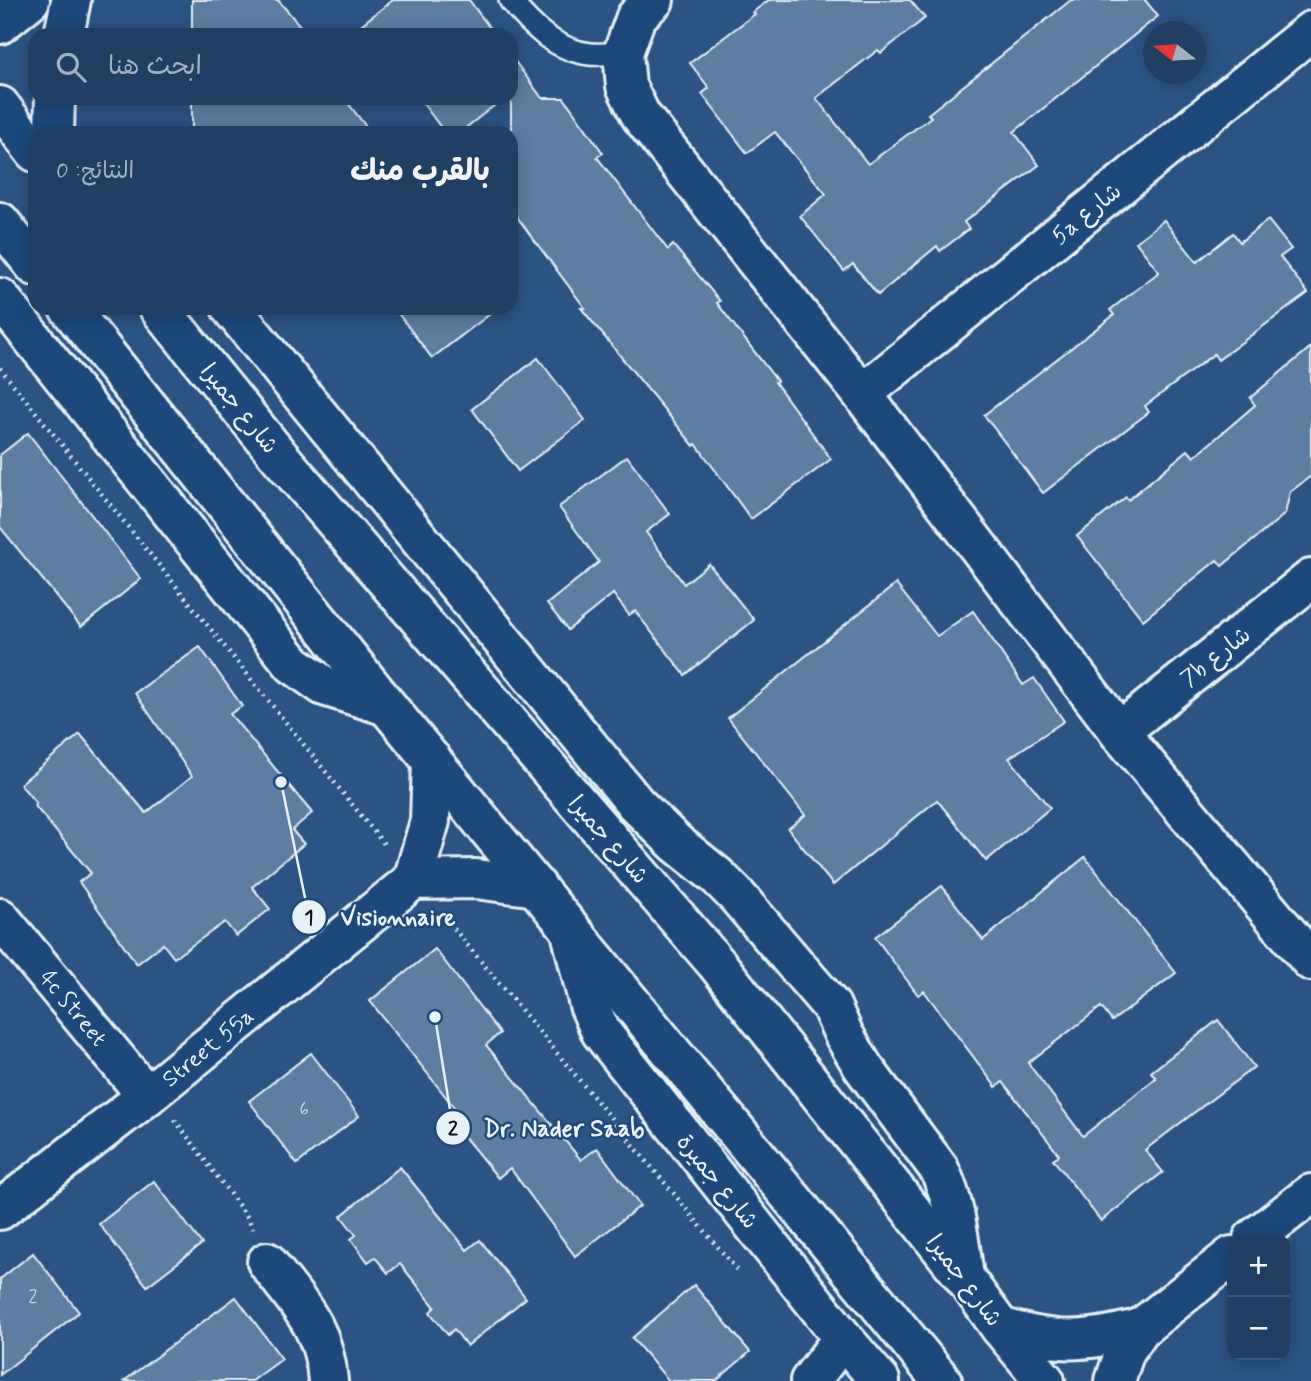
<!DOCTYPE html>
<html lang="ar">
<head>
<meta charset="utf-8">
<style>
	body { margin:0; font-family:Mynerve,"Playpen Sans Arabic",sans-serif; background:#284668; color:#f1f3f6; direction:rtl }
	.controls { position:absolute; right:21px; bottom:21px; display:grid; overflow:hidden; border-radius:14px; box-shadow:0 4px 18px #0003 }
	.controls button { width:63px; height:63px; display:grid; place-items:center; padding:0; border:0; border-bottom:2px solid #3d5877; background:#203f62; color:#f1f3f6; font:35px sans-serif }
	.compass { position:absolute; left:1143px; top:21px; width:63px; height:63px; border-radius:50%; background:#203f62; box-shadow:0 4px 18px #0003; rotate:287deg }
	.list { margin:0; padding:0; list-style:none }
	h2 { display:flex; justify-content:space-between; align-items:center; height:91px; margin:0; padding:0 28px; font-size:30px }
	h2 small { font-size:23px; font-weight:400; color:#a2afbe }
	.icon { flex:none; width:38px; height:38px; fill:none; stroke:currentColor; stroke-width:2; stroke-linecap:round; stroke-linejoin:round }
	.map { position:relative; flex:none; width:1311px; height:1381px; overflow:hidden; direction:ltr }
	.search { position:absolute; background:#203f62; box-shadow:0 4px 18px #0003; left:28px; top:28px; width:490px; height:77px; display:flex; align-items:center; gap:18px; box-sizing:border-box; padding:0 24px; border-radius:21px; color:#a2afbe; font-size:26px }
	.panel { position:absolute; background:#203f62; box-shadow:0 4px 18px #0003; left:28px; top:126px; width:490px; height:189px; border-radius:21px; direction:rtl }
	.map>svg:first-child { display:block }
</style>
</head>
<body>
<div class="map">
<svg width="1311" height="1381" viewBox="0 0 1311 1381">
	<rect width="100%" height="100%" fill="#2b5482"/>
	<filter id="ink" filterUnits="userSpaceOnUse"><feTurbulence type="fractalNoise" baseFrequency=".0143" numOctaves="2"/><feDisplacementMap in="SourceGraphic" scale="14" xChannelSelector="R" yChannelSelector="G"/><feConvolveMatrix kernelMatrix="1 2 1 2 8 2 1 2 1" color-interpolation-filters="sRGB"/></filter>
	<g filter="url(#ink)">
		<!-- building -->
		<g fill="#5d7da1" stroke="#e8f1f8" stroke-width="2">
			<path d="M192,0h86l30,35h-116z"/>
			<path d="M393,0h76l26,35h-147z"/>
			<path d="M769,0h141l15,18 -44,35 -3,-3 -62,48 52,66 63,-47 -3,-3 143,-114h74l13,16 -144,116 25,33 -75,57 5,7 -29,22 -3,-5 -59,49 -25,-31 -9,7 -44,-55 26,-22 -51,-62 -28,21 -45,-59 7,-6 -19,-25 65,-49 -2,-2z"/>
			<path d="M511,56l31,42h22l39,55 -6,4 71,93 5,-5 47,56 -3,2 60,78 -2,1 56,77 -80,60 -55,-75 -2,2 -113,-138h4l-74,-99z"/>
			<path d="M192,98h152l27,35h-179z"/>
			<path d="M419,98h85l-45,35h-14z"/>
			<path d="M1164,220l33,42 36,-29 7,9 28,-22 23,29 -11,8 28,36 -90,67 -4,-6 -69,52 4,6 -106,81 -59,-78 130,-100 -4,-5 49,-38 -23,-30z"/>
			<path d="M394,308h104l-66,50z"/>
			<path d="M1311,347v129l-21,16 -5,22 -63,52 -5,-6 -74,60 -66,-84 49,-39 2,3 60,-50 6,7 61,-52 -5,-7z"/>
			<path d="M538,358l47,62 -67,51 -46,-62z"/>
			<path d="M28,433l113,146 -60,48 -81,-100v-72z"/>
			<path d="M627,456l43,58 -24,18 38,52 25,-20 45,56 -69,55 -50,-64 -6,4 -16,-21 -45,36 -21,-26 52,-42 -40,-55z"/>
			<path d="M896,584l41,52 36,-25 50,74 11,-7 30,43 -55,37 41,50 -64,53 -49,-61 -104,85 -45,-56 17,-14 -77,-97z"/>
			<path d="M200,647l42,59 -12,8 82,99 -20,17 12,14 -52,43 18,22 -34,27 -11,-14 -51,36 -11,-14 -26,20 -58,-82 12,-9 -57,-68 2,-2 -16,-19 60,-50 66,79 46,-37 -57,-83z"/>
			<path d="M1085,857l91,116 -64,48 -11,-14 -73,56 55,73 73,-58 -5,-6 67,-52 36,47 -109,83 18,22 -62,49 -48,-62 6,-4 -56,-73 -7,5 -72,-96 -6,4 -43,-58 67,-51 41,54z"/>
			<path d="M435,949l65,84 -14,12 95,115 16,-12 43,58 -65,50 -65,-88 -12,10 -45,-55 8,-7 -91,-115z"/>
			<path d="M311,1053l48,63 -62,48 -48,-63z"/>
			<path d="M400,1167l67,83 13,-10 46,58 -59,48 -13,-17 -6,6 -18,-23 5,-5 -35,-43 -12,9 -13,-16 -7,5 -17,-23 5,-4 -15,-19z"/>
			<path d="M154,1181l48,63 -55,42 -48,-62z"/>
			<path d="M33,1253l46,59 -79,63v-96z"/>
			<path d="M694,1285l56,67 -34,29h-47l-37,-43z"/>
			<path d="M236,1297l46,62 -30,22h-128z"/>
		</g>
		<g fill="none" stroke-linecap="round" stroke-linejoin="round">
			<!-- service casing -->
			<g stroke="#e8f1f8" stroke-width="26">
				<path id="service" d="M510,0c21,26 45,50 80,54 10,1 22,-1 33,-1"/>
			</g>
			<!-- minor casing -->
			<g stroke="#e8f1f8" stroke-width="44">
				<g id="minor">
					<path d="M654,0l-18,17 -13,36 3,33 15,30 221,278 257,338 192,229"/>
					<path d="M0,298l293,366 31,22 63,20"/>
					<path d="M231,308l405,496 40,39 41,33 19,19 95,111 13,29 19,32 76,102c17,35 20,71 25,108"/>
					<path d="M862,394l449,-363"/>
					<path d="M1119,732l192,-153"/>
					<path d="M413,880l63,-1 61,8"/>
					<path d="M413,880l17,-59 2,-61"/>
					<path id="s1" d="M0,918l147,178"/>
					<path d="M570,928l19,77 12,27 242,306 37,43"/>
					<path id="s2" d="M0,1210l147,-114 266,-216"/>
					<path d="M1253,1239l58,-45"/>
					<path d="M267,1262c31,42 57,64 61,119"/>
					<path d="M1000,1327c56,17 84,16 141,1"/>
					<path d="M810,1381l33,-43"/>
					<path d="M1115,1381l10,-30 16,-23 91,-72"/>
				</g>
			</g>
			<!-- secondary casing -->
			<g stroke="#e8f1f8" stroke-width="44">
				<path id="secondary" d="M0,24l30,-24"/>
			</g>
			<!-- primary casing -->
			<g stroke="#e8f1f8" stroke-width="44">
				<g id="primary">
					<path d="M64,35l7,-35"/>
					<path d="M0,106l35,46"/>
					<path d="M54,133l1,-35"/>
					<path d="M0,222l35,44"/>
					<path d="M69,308l318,398 555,675"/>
					<path d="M159,308l120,148 438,508 247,313 36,50 45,54"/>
				</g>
			</g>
			<!-- path -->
			<g stroke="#e8f1f8" stroke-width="4.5" stroke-dasharray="2 5" stroke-linecap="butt">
				<path d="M0,368l384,476"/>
				<path d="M445,918l292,352"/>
				<path d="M175,1120l73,98 5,11"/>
			</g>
			<!-- service -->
			<use href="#service" stroke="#1f4a7a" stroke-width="21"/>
			<!-- minor -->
			<use href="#minor" stroke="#1f4a7a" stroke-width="38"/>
			<!-- secondary -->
			<use href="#secondary" stroke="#1f4a7a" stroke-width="38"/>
			<!-- primary -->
			<use href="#primary" stroke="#1f4a7a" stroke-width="38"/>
		</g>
	</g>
	<g text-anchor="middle" stroke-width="5" stroke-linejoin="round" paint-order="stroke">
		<!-- number labels -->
		<g font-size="19" fill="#c5d4e2">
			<text x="304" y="1115">6</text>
			<text x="33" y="1303">2</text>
		</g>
		<!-- street labels -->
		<g font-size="23" fill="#e8f1f8" stroke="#1f4a7a">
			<text transform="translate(1086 213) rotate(-39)" y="8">5a شارع</text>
			<text transform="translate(240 408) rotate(51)" y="8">شارع جميرا</text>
			<text transform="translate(1215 656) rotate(-38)" y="8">7b شارع</text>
			<text transform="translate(609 839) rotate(49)" y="8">شارع جميرا</text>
			<text dy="8" stroke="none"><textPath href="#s1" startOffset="116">4c Street</textPath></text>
			<text dy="8" stroke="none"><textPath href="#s2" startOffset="264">Street 55a</textPath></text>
			<text transform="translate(718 1181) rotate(51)" y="8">شارع جميرة</text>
			<text transform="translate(965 1280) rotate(53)" y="8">شارع جميرا</text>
		</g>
	</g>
	<!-- callouts -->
	<path fill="none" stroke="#e8f1f8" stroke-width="2.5" d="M281 782L309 917M435 1017L453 1128"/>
	<g fill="#e8f1f8" stroke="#1f4a7a" stroke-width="2.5">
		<circle cx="281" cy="782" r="7"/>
		<circle cx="435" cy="1017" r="7"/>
		<circle cx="309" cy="917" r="18"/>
		<circle cx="453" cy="1128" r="18"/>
	</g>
	<g font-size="21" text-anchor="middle" font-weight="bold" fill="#111">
		<text x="309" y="924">1</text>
		<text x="453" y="1135">2</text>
	</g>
	<g font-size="24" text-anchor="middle" font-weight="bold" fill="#e8f1f8" stroke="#1f4a7a" stroke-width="5" stroke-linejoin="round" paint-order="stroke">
		<text x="398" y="925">Visionnaire</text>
		<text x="564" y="1136">Dr. Nader Saab</text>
	</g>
</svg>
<div class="controls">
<button>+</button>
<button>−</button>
</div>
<svg class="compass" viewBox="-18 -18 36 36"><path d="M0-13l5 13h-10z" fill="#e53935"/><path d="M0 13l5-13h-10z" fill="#a2afbe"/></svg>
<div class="search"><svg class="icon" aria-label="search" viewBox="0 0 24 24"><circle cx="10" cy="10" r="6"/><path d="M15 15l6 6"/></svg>ابحث هنا</div>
<section class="panel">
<h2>بالقرب منك<small>النتائج: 0</small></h2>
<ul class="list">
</ul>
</section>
</div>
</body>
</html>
